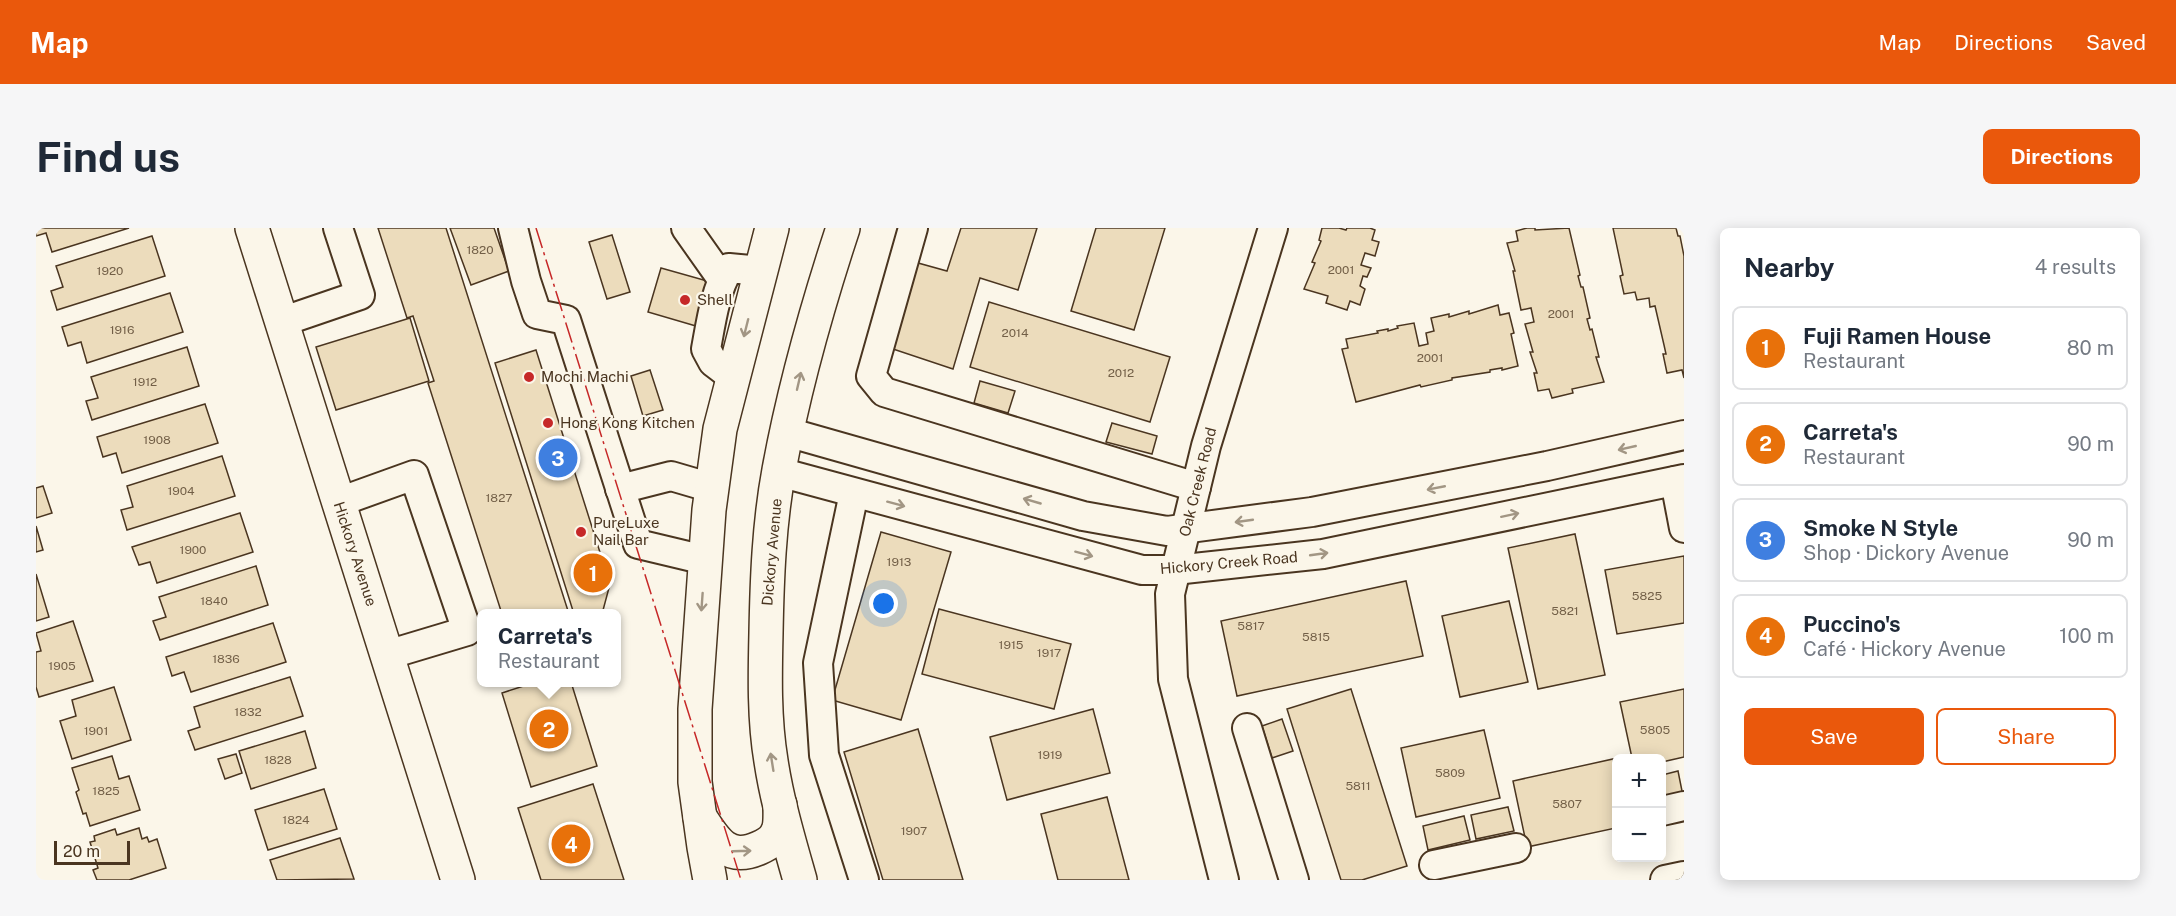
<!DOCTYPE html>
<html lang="en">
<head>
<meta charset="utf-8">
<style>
	body { margin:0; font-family:"Public Sans",sans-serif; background:#f6f6f7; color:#1f2937 }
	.controls { position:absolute; right:18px; bottom:18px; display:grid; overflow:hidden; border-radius:9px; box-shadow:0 3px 15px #0003 }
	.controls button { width:54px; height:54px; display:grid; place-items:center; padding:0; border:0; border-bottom:2px solid #e0e1e3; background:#fff; color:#1f2937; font:30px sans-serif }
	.scale { position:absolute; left:18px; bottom:15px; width:76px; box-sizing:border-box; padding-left:6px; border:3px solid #4a3520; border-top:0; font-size:16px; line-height:21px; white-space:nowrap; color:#4a3520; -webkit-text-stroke:4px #fbf6e9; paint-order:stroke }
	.you { position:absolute; left:848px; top:376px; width:21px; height:21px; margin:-15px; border:4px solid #fff; border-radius:50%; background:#1a73e8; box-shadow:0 0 0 9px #1a73e833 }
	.badge { display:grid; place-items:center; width:39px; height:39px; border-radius:50%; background:#ea580c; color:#fff; font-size:20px; font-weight:700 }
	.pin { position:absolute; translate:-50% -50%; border:3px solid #fff; box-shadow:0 2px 6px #0006 }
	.popup { position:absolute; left:441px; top:381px; width:144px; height:78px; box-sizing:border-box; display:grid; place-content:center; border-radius:9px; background:#fff; filter:drop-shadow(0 2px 4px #0005); font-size:20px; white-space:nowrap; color:#747a83 }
	.popup b { font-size:22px; color:#1f2937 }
	.popup::after { content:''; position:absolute; left:50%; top:100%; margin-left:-12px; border:12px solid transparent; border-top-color:#fff }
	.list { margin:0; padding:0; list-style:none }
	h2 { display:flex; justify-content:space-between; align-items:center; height:78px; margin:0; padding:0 24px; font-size:26px }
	h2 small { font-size:20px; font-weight:400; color:#747a83 }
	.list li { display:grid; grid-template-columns:39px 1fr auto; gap:18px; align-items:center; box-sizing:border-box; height:84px; margin:0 12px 12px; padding:0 12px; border:2px solid #e0e1e3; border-radius:9px }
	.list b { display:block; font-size:22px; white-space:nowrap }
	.list p { margin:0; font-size:20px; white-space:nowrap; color:#747a83 }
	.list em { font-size:20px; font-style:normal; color:#747a83 }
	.actions { display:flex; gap:12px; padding:18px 24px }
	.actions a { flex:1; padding:14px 0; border:2px solid #ea580c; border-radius:9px; text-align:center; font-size:21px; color:#ea580c }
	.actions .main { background:#ea580c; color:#fff }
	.map { position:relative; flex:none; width:1648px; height:652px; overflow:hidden; border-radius:9px }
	header { display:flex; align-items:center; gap:36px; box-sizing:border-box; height:84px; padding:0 30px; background:#ea580c; color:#fff }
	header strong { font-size:28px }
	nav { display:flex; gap:33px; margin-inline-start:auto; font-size:21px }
	.intro { display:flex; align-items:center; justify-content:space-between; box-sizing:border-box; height:144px; padding:0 36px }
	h1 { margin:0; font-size:42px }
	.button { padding:15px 27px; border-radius:9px; background:#ea580c; color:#fff; font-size:21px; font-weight:700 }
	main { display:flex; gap:36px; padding:0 36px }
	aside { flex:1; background:#fff; border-radius:9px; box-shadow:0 3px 15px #0003 }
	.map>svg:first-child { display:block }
</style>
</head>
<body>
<header>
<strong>Map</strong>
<nav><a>Map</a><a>Directions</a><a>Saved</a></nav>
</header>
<div class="intro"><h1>Find us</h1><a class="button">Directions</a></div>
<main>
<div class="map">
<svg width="1648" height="652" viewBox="0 0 1648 652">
	<rect width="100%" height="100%" fill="#fbf6e9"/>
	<!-- building -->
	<g fill="#ecdcbc" stroke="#4a3520" stroke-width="1.5">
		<path d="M0,0h93l-77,24 -6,-19 -10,3z"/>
		<path d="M342,0h68l123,386h-67l-74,-231 6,-2 -21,-65 -6,2z"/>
		<path d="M414,0h44l15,43 -38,14z"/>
		<path d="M925,0h76l-19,62 -38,-12 -27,91 -60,-20 25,-86 29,8z"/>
		<path d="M1060,0h69l-31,102 -63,-19z"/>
		<path d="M1286,0h17l7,2 1,-2h23l5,2 -3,10 7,2 -4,14 -10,-3 -4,12 10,3 -4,9 -4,-1 -3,10 5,3 -5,16 -10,-4 -3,9 -21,-7 2,-7 -24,-7 11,-26 -3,-1 9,-21 -2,-1z"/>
		<path d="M1491,0h8v2l34,-2 11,47 -2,1 3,11h2l7,31 -3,1 3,11 2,-1 7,28h-3l8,25 -32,7 1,4 -21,5 -3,-9 -11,2 -4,-18h3l-7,-21h3l-8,-28 9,-2 -3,-14 -10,2 -8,-39h2l-8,-28 11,-2 -2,-10z"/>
		<path d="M1577,0h63l2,8h2l4,20v122l-2,-8 -15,3 -4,-19h3l-2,-9 -9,-39 -5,1 -1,-9 -12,2 -2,-8 -11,2 -4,-18 3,-1z"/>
		<path d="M576,7l18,57 -23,7 -18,-57z"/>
		<path d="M116,8l13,40 -108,34 -6,-19 12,-4 -7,-21z"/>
		<path d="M625,40l64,18 -12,45 -65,-19z"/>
		<path d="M134,65l13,39 -96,31 -6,-21 -13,4 -6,-19z"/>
		<path d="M953,74l181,55 -20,65 -180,-55z"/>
		<path d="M1462,77l2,10 9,-2 5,20 -3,1 7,32 -16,4v-2l-12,2v2l-38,6v2l-31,7 -1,-2 -64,17 -14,-53 6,-1 -2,-9 32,-6 -1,-2 11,-2v2l10,-3 -1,-2 17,-3 5,23 9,-2 -2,-11 8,-2 -3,-13 18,-4v3l20,-6v3z"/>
		<path d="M374,90l19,63 -93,29 -20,-63z"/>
		<path d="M151,119l12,39 -107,34 -6,-19 12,-3 -7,-21z"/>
		<path d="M500,122l74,234 -8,30h-28l-79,-251z"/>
		<path d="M614,142l13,40 -20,6 -12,-40z"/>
		<path d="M944,153l35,10 -7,22 -34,-10z"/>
		<path d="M169,176l13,39 -96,30 -6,-20 -13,4 -6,-20z"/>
		<path d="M1076,195l45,13 -5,18 -46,-12z"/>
		<path d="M186,228l13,40 -108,34 -6,-20 12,-3 -6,-21z"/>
		<path d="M7,258l9,27 -16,5v-30z"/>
		<path d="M204,285l13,39 -96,31 -7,-21 -11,3 -7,-18z"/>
		<path d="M0,298l7,24 -7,2z"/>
		<path d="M845,304l70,20 -50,168 -69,-20z"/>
		<path d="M1539,306l30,141 -67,14 -30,-141z"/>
		<path d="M1648,328v67l-67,11 -12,-64z"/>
		<path d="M220,338l12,39 -108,35 -7,-19 13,-4 -7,-20z"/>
		<path d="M0,346l13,43 -13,4z"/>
		<path d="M1370,353l17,75 -186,40 -16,-75z"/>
		<path d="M1473,373l19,81 -68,15 -18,-81z"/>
		<path d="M903,381l132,35 -17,65 -132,-35z"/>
		<path d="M37,393l20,60 -54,16 -3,-10v-35l5,-1 -5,-18z"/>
		<path d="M237,395l13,39 -95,30 -7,-20 -12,4 -6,-19z"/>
		<path d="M254,449l13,39 -108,34 -7,-19 12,-4 -6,-20z"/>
		<path d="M500,454h35l26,84 -66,21 -29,-94z"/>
		<path d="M78,459l17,53 -59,19 -12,-38 16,-5 -4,-16z"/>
		<path d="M1315,461l56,177 -45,14h-21l-54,-171z"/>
		<path d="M1648,461v68l-22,5v-4h-30l-12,-56z"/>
		<path d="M1057,481l17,64 -103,27 -17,-63z"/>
		<path d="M1246,491l11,32 -21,7 -10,-32z"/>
		<path d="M882,501l45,151h-80l-39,-128z"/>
		<path d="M1448,502l16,68 -84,19 -15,-69z"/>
		<path d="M269,503l11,37 -65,21 -12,-38z"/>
		<path d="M200,526l6,19 -17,6 -7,-20z"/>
		<path d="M76,528l7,23 10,-3 11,34 -50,16 -4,-13 -3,1 -7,-22 3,-2 -7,-22z"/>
		<path d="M1577,531l3,18v51l-89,19 -14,-66z"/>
		<path d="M1642,543l5,25 -21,4v-25z"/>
		<path d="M557,556l31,96h-83l-23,-72z"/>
		<path d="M288,561l13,40 -69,21 -13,-40z"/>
		<path d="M1071,569l22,83h-71l-17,-66z"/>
		<path d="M1472,579l6,24 -38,8 -5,-24z"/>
		<path d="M1428,588l6,24 -42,10 -5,-24z"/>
		<path d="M103,600l3,11 5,-2 2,5 8,-3 9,29 -37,12h-32l-4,-10 5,-2 -8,-26 5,-1 -1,-5 21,-7 2,6z"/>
		<path d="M304,610l14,41 -77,1 -7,-20z"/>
	</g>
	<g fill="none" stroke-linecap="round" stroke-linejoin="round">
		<!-- minor casing -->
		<g stroke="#4a3520" stroke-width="32">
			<g id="minor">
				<path d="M477,0l13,53 11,33 29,6 72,224 67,16"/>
				<path d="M650,0l36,51"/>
				<path d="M877,0l-42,148 13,16 312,95"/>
				<path d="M245,94l79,-27 -22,-67"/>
				<path d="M698,150l-21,-16 -7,-13c5,-27 9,-58 23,-81l32,3"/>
				<path d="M751,204l296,84 84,15 145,-19 235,-46 137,-31"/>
				<path d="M743,244l363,98h33l148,-16 361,-75"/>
				<path d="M1639,253l9,47"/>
				<path d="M584,261l51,-13 41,12"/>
				<path d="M818,265l-36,170 6,92 40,125"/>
				<path d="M303,274l75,-27 53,156 -80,24"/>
				<path d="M1211,500l47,152"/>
				<path d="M1626,583l22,-5"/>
				<path d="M1398,637l82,-17"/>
				<path d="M1188,652l-51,-201 -3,-85 36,-148 67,-218"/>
				<path d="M1629,652l19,-4"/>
			</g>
		</g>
		<!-- major casing -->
		<g stroke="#4a3520" stroke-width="36">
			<g id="major">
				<path d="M216,0l206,652"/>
				<path d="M664,589c15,24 28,45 59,31 7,-3 15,-8 18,-15 4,-7 3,-20 3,-28"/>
				<path d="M674,652l-6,-33 -9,-65v-73l14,-199 11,-81 52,-201"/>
				<path d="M764,652c-11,-39 -23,-79 -29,-119 -7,-42 -6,-86 -5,-128 1,-54 3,-109 13,-163 15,-82 38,-163 64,-242"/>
			</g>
		</g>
		<!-- minor -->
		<use href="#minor" stroke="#fbf6e9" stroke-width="28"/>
		<!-- major -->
		<use href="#major" stroke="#fbf6e9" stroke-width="33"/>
		<!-- power -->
		<path stroke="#c62828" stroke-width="1.5" stroke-dasharray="21 4.5 3 4.5" stroke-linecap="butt" d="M500,0l205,652"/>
	</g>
	<!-- one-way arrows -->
	<defs><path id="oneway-shaft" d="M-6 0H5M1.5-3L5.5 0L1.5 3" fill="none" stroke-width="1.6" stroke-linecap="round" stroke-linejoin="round" transform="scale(1.5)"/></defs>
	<g stroke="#a29684">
		<use href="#oneway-shaft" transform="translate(710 100) rotate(104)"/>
		<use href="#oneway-shaft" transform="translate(763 153) rotate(-77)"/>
		<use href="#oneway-shaft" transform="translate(1591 220) rotate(167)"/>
		<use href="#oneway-shaft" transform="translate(1400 260) rotate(169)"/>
		<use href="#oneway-shaft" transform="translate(996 273) rotate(-164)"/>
		<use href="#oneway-shaft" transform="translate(860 276) rotate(15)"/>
		<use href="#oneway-shaft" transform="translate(1474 287) rotate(-12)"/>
		<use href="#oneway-shaft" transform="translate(1208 293) rotate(172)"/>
		<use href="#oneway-shaft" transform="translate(1048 326) rotate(15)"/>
		<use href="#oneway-shaft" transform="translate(1283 326) rotate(-8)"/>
		<use href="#oneway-shaft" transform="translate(666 374) rotate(94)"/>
		<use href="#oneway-shaft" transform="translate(736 534) rotate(-99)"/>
		<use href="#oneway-shaft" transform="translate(706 623) rotate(-2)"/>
	</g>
	<!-- markers -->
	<g fill="#c62828" stroke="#fbf6e9" stroke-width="2">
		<circle cx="649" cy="72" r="6"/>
		<circle cx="493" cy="149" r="6"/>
		<circle cx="512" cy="195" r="6"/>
		<circle cx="545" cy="304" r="6"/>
	</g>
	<g text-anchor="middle" stroke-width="4.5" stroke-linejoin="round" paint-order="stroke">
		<!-- number labels -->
		<g font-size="12" fill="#725f47">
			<text x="444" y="26">1820</text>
			<text x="1305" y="46">2001</text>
			<text x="74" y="47">1920</text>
			<text x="1525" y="90">2001</text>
			<text x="86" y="106">1916</text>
			<text x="979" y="109">2014</text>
			<text x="1394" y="134">2001</text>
			<text x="1085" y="149">2012</text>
			<text x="109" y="158">1912</text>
			<text x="121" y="216">1908</text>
			<text x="145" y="267">1904</text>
			<text x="463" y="274">1827</text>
			<text x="157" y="326">1900</text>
			<text x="863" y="338">1913</text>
			<text x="1611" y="372">5825</text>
			<text x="178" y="377">1840</text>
			<text x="1529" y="387">5821</text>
			<text x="1215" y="402">5817</text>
			<text x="1280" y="413">5815</text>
			<text x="975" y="421">1915</text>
			<text x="1013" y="429">1917</text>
			<text x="190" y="435">1836</text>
			<text x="26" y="442">1905</text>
			<text x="212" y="488">1832</text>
			<text x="1619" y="506">5805</text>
			<text x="60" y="507">1901</text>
			<text x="1014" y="531">1919</text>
			<text x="242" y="536">1828</text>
			<text x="1414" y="549">5809</text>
			<text x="1322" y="562">5811</text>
			<text x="70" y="567">1825</text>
			<text x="1531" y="580">5807</text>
			<text x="260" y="596">1824</text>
			<text x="878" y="607">1907</text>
		</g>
		<!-- poi labels -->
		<g font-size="15" fill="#4a3520" stroke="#fbf6e9" text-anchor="start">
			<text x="661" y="77">Shell</text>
			<text x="505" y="154">Mochi Machi</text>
			<text x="524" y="200">Hong Kong Kitchen</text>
			<text x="557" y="300">PureLuxe<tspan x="557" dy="17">Nail Bar</tspan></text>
		</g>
		<!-- street labels -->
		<g font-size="15" fill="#4a3520" stroke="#fbf6e9">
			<text transform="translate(1162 254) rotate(-76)" y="5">Oak Creek Road</text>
			<text transform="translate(736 324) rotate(-85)" y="5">Dickory Avenue</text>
			<text transform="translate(319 326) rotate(72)" y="5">Hickory Avenue</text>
			<text transform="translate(1193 335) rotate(-5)" y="5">Hickory Creek Road</text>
		</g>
	</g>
</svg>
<div class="controls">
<button>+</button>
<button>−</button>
</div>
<div class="scale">20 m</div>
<div class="you"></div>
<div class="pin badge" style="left:557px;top:345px;background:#e8710a">1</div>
<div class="pin badge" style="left:513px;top:501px;background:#e8710a">2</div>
<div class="popup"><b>Carreta's</b>Restaurant</div>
<div class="pin badge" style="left:522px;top:230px;background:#3f7fe0">3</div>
<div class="pin badge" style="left:535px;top:616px;background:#e8710a">4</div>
</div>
<aside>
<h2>Nearby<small>4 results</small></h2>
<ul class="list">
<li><span class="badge" style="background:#e8710a">1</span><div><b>Fuji Ramen House</b><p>Restaurant</p></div><em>80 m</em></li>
<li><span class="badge" style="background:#e8710a">2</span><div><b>Carreta's</b><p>Restaurant</p></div><em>90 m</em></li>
<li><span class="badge" style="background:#3f7fe0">3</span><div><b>Smoke N Style</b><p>Shop · Dickory Avenue</p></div><em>90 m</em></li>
<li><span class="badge" style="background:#e8710a">4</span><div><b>Puccino's</b><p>Café · Hickory Avenue</p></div><em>100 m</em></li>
</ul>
<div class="actions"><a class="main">Save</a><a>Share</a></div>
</aside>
</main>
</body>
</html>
